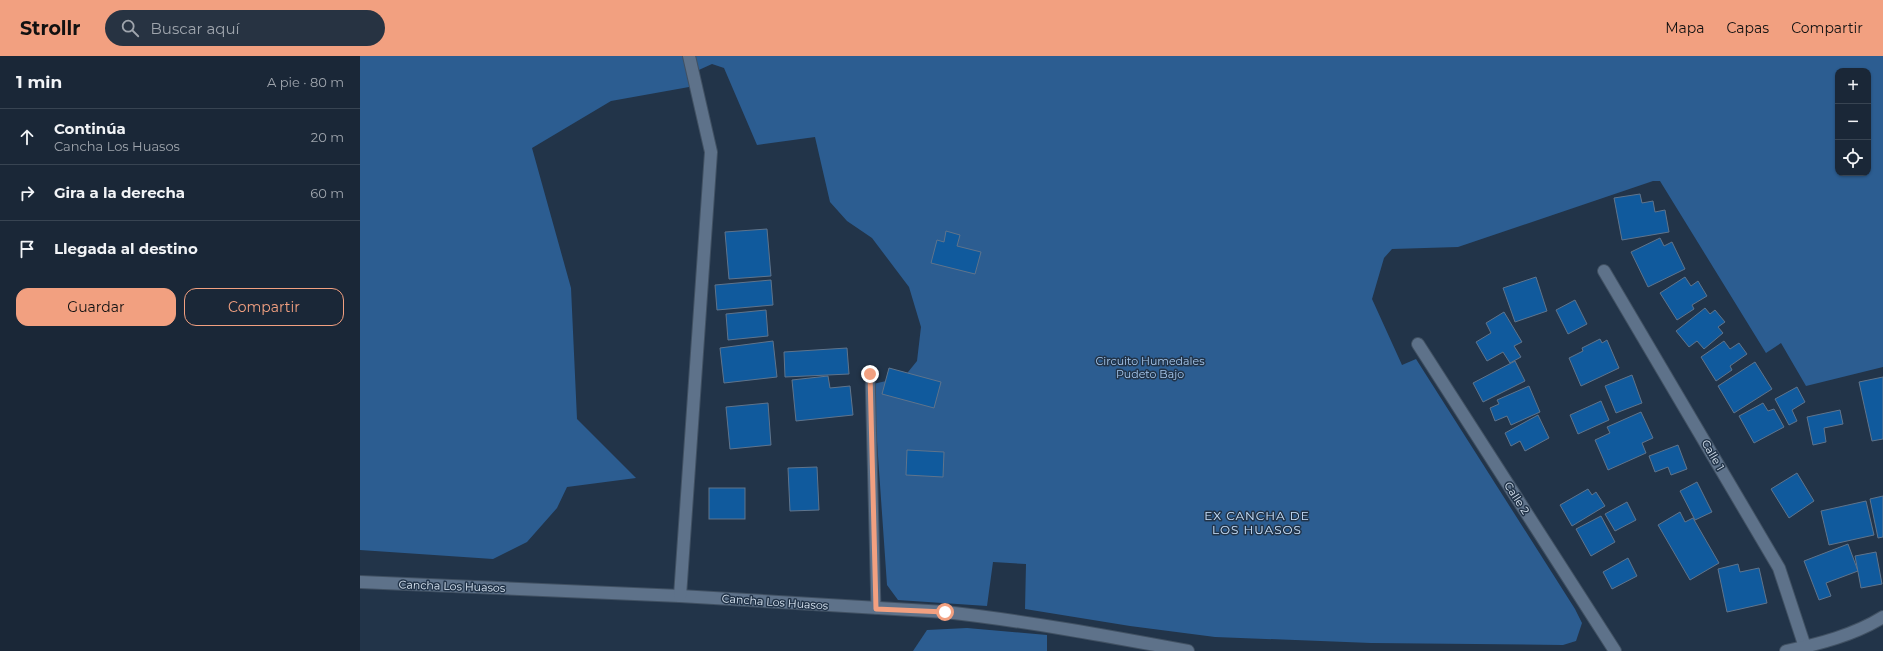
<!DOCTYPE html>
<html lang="es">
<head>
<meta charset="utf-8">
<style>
	body { margin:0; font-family:Montserrat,sans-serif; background:#273342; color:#f1f3f6 }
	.controls { position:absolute; right:12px; top:12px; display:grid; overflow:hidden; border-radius:8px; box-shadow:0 1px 3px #0004 }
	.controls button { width:36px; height:36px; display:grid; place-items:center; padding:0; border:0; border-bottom:1px solid #384452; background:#1a2737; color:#f1f3f6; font:20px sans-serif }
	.stop { position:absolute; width:12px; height:12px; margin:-9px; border:3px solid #f2a080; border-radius:50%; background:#fff }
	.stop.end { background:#f2a080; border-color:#fff; box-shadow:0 1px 4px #0008 }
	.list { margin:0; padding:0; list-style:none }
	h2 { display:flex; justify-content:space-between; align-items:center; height:52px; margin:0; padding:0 16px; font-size:17px }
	h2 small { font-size:13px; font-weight:400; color:#9fa5ad }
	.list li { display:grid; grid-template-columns:26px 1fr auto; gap:12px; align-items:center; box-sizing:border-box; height:56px; padding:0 16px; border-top:1px solid #384452 }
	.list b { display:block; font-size:15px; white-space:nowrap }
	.list p { margin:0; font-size:13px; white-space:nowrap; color:#9fa5ad }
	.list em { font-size:13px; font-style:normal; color:#9fa5ad }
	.actions { display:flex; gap:8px; padding:12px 16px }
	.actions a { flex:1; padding:9px 0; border:1px solid #f2a080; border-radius:12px; text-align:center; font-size:14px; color:#f2a080 }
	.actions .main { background:#f2a080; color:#111 }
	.icon { flex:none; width:22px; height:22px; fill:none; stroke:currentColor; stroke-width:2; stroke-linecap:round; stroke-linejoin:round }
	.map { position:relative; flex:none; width:1523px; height:595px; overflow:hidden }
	header { display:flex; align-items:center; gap:24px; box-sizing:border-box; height:56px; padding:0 20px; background:#f2a080; color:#111 }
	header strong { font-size:19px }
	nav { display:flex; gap:22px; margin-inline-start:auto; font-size:14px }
	.search { width:280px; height:36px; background:#273342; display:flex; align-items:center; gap:10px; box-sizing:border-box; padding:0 14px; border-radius:22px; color:#9fa5ad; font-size:15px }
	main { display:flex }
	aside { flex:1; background:#1a2737 }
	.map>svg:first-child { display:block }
</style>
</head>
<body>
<header>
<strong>Strollr</strong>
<div class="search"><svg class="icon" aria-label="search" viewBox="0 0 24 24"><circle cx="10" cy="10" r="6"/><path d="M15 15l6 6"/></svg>Buscar aquí</div>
<nav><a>Mapa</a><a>Capas</a><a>Compartir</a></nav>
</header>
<main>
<aside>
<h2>1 min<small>A pie · 80 m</small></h2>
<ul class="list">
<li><svg class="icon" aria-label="ahead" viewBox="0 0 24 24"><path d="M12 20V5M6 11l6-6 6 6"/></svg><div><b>Continúa</b><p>Cancha Los Huasos</p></div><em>20 m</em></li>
<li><svg class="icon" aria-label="right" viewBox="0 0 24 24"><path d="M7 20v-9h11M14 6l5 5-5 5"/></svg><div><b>Gira a la derecha</b></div><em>60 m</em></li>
<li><svg class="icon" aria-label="arrive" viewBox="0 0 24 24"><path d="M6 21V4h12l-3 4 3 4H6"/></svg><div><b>Llegada al destino</b></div></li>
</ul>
<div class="actions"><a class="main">Guardar</a><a>Compartir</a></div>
</aside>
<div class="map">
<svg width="1523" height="595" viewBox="0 0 1523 595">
	<rect width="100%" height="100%" fill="#223449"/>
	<!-- green -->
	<g fill="#2c5d91" fill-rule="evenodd">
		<path d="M0,0h1523v311l-77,19 -25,-43 -15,10 -106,-172h-7l-195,66 -66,2 -8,9 -12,41 30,66 14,-6 159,250 7,14 -6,18 -13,4 -192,-2 -156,-6 -85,-11 -105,-17 1,-45 -33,-2 -6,44 -89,-6 -11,-15 -14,-201 31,-7 13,-16 4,-34 -12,-40 -37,-49 -25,-17 -17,-19 -15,-65 -58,8 -33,-77 -12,-4 -22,10 -1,13 -78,14 -79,47 39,140 6,131 59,59 -69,9 -10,21 -30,34 -34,17 -133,-9zM1478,15h30v102h-30z"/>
		<path d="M607,572l80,7v16h-134l14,-21z"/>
	</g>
	<!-- building -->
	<g fill="#105a9d" stroke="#5f748c">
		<path d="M1280,138l2,9 11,-2 2,11 10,-2 4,22 -47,8 -8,-42z"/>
		<path d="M407,173l4,47 -42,3 -4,-47z"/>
		<path d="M586,175l14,4 -3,11 24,6 -6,22 -44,-11 6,-23 7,2z"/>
		<path d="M1300,182l4,8 8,-4 13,27 -37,18 -17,-35z"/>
		<path d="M1176,221l11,34 -32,11 -12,-34z"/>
		<path d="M1325,221l6,9 7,-5 9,15 -15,9 2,4 -17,11 -17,-27z"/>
		<path d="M411,224l2,25 -56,5 -2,-25z"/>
		<path d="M1215,244l12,24 -19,10 -12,-24z"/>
		<path d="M1345,252l5,6 5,-4 10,12 -7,5 5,6 -19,16 -7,-8 -8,6 -13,-16z"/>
		<path d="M406,254l2,26 -40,4 -2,-26z"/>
		<path d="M1144,256l18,30 -8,4 7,11 -11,6 -7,-11 -16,9 -11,-19 15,-9 -5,-10z"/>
		<path d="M1240,283l2,4 5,-3 12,28 -38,18 -12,-28 14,-7 -1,-3z"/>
		<path d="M413,285l4,36 -53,6 -4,-35z"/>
		<path d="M1364,285l6,8 9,-6 8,11 -17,12 2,4 -16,11 -15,-24z"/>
		<path d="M487,292l2,26 -64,3 -1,-25z"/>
		<path d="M1155,305l10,20 -42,21 -10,-19z"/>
		<path d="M1395,306l17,27 -38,24 -16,-27z"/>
		<path d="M529,312l52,14 -7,26 -52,-14z"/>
		<path d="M1272,319l10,28 -26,10 -11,-27z"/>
		<path d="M468,320l2,12 20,-2 3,29 -57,6 -4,-41z"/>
		<path d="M1523,321v62l-11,2 -13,-59z"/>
		<path d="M1169,330l11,26 -29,13 -4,-9 -12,5 -5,-13 9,-4 -2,-4z"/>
		<path d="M1437,331l8,15 -13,8 5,11 -8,4 -14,-26z"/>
		<path d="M1241,345l8,19 -31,14 -8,-19z"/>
		<path d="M408,347l3,42 -41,4 -4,-42z"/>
		<path d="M1403,347l5,8 6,-2 10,18 -30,16 -15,-27z"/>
		<path d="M1480,354l3,14 -19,4 2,14 -13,3 -6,-28z"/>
		<path d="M1281,356l12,26 -11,5 4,10 -38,17 -13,-30 15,-7 -3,-6z"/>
		<path d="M1178,359l11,23 -24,13 -5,-10 -9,5 -6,-13z"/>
		<path d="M1318,389l9,24 -16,6 -3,-8 -13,5 -6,-16z"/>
		<path d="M547,394l37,2 -1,25 -37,-2z"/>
		<path d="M457,411l2,43 -29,1 -2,-43z"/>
		<path d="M1437,417l17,28 -25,17 -18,-29z"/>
		<path d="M1337,426l15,30 -17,8 -15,-29z"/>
		<rect x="349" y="432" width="36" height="31"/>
		<path d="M1228,433l4,6 4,-3 9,14 -33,20 -12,-21z"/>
		<path d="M1523,440v41l-5,1 -8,-39z"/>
		<path d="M1506,445l8,34 -45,10 -8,-34z"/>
		<path d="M1267,446l9,18 -21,11 -10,-17z"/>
		<path d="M1320,456l5,10 8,-4 26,45 -29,17 -32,-55z"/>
		<path d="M1241,460l14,26 -24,14 -15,-27z"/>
		<path d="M1488,488l10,27 -32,12 5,13 -12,4 -15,-39z"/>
		<path d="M1516,496l6,32 -21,4 -6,-32z"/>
		<path d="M1268,502l9,18 -25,13 -9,-17z"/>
		<path d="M1378,508l2,8 19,-4 8,35 -40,9 -9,-43z"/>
	</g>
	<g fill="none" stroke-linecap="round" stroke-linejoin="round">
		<!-- service casing -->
		<g stroke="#415163" stroke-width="11">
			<path id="service" d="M510,318l6,235"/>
		</g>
		<!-- minor casing -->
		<g stroke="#415163" stroke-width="14">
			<g id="minor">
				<path d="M1244,215l175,297 26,79"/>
				<path d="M1058,288l197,307"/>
				<path d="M0,526l320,14 265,16c81,9 162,24 243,39"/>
				<path d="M320,540l31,-444 -22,-96"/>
				<path d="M1426,595c33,-7 68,-16 97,-34"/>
			</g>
		</g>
		<!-- service -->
		<use href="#service" stroke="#5e728a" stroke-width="9"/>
		<!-- minor -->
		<use href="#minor" stroke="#5e728a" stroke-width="12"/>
	</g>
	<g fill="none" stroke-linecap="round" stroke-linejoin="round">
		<!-- route -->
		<path stroke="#f2a080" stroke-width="5" d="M510,318l6,235 69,3"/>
	</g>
	<g text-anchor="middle" stroke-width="3" stroke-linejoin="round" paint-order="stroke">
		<!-- park labels -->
		<g font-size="11" fill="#a7c8ed" stroke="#223449">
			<text x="790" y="309">Circuito Humedales<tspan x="790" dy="13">Pudeto Bajo</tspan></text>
		</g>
		<!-- street labels -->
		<g font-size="11" fill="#dde9f6" stroke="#223449">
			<text transform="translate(1353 399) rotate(60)" y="4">Calle 1</text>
			<text transform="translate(1157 442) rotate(57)" y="4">Calle 2</text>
			<text transform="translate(92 530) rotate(2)" y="4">Cancha Los Huasos</text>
			<text transform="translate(415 546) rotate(4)" y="4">Cancha Los Huasos</text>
		</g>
		<!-- neighbourhood labels -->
		<g font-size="12" letter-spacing="1" fill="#cce4fe" stroke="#223449">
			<text x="897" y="464">EX CANCHA DE<tspan x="897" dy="14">LOS HUASOS</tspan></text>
		</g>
	</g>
</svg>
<div class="controls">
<button>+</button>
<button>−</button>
<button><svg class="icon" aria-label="locate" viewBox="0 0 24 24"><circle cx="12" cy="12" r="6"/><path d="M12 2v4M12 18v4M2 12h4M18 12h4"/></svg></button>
</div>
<div class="stop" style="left:585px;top:556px"></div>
<div class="stop end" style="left:510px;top:318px"></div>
</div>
</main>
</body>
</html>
